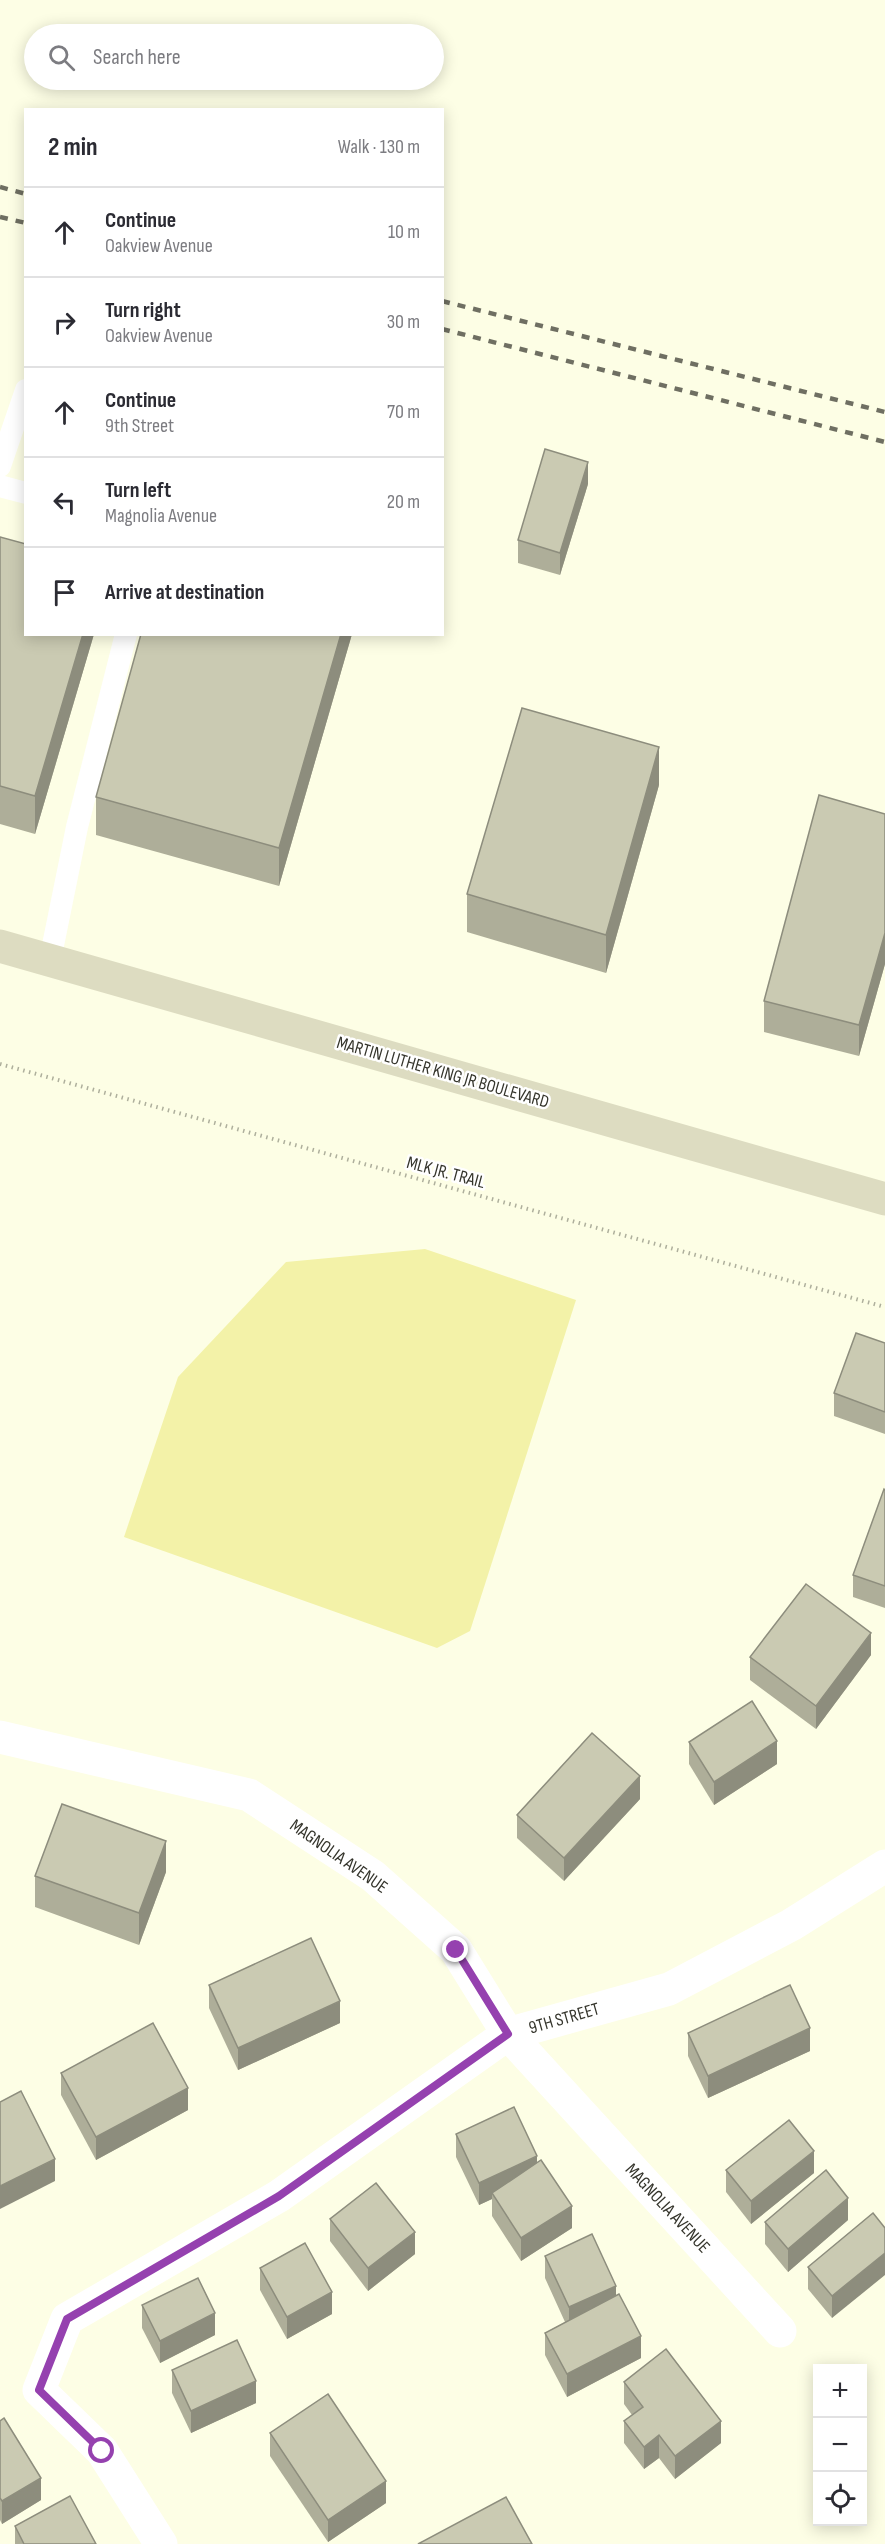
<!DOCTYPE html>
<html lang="en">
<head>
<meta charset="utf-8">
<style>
	body { margin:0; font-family:"Sofia Sans Condensed",sans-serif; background:#f7f7f7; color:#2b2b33 }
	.controls { position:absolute; right:18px; bottom:18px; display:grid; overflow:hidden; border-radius:0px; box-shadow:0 3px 15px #0003 }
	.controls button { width:54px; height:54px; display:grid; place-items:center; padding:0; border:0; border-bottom:2px solid #e1e1e2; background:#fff; color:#2b2b33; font:30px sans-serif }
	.stop { position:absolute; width:18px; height:18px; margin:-14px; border:4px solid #9541af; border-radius:50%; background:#fff }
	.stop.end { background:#9541af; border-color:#fff; box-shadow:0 2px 6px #0008 }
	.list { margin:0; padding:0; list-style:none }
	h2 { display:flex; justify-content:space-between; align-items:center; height:78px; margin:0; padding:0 24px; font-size:26px }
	h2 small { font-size:20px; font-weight:400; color:#7c7c81 }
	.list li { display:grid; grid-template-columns:39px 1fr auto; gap:18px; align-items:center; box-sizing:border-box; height:90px; padding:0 24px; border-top:2px solid #e1e1e2 }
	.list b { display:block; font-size:22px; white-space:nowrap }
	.list p { margin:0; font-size:20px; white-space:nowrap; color:#7c7c81 }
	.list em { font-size:20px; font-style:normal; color:#7c7c81 }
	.icon { flex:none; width:33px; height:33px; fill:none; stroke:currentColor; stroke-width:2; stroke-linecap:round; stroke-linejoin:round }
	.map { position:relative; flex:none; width:885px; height:2544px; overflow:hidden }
	.search { position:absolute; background:#fff; box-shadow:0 3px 15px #0003; left:24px; top:24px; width:420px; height:66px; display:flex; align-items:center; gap:15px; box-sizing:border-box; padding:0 21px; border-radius:33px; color:#7c7c81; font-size:22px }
	.panel { position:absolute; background:#fff; box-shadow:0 3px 15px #0003; left:24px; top:108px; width:420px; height:528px; border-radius:0px }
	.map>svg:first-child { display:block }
</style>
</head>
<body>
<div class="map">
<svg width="885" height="2544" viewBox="0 0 885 2544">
	<rect width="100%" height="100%" fill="#fdfee5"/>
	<!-- garden -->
	<path fill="#f3f2a8" d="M425,1249l151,51 -106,331 -33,17 -313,-111 54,-160 108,-115z"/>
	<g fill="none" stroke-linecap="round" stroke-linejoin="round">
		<!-- path -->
		<path stroke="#aeaf9c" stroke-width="4" stroke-dasharray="1.5 4.5" stroke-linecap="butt" d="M0,1064l885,243"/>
		<!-- service -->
		<g stroke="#fff" stroke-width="22">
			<path d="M0,466l26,-76"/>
			<path d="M0,486l26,7"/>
			<path d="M50,960l27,-133 49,-193"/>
		</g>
		<!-- minor -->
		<g stroke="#fff" stroke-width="33">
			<path d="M0,1737l249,58 124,81 83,74 52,84 272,297"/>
			<path d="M161,2544l-59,-93 -63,-61 28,-71 212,-123 229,-162 161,-45 122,-64 94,-59"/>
		</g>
		<!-- secondary -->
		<path stroke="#dddcc1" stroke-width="33" d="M0,946l885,253"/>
		<!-- rail -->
		<g stroke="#6f6f62" stroke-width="4.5" stroke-dasharray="8 8" stroke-linecap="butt">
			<path d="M0,187l26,7"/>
			<path d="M0,217l26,6"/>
			<path d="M442,301l443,111"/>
			<path d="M442,329l443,113"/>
		</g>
	</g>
	<!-- wall -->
	<g fill="#aeae99">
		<path d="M588,484l-28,91 -42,-12v-23z"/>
		<path d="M0,537l94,97 -59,200 -35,-10z"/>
		<path d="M141,634h211l-73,252 -183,-51v-38z"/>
		<path d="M659,785l-53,188 -139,-41v-38z"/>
		<path d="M885,814v150l-26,92 -95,-24v-31z"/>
		<path d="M885,1343v91l-51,-18v-23z"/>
		<path d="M885,1490v118l-32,-11v-22z"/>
		<path d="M871,1655l-55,74 -66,-49v-23z"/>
		<path d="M689,1742l88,22 -63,41 -25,-41z"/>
		<path d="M640,1799l-76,82 -47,-43v-23z"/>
		<path d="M166,1872l-27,73 -104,-38v-31z"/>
		<path d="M209,1985l131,38 -102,47 -29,-62z"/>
		<path d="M688,2033l122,18 -102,47 -20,-42z"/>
		<path d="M61,2073l127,37 -92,50 -35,-65z"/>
		<path d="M456,2134l81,29 35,65 -51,33 -29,-45v-17l-13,6 -23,-48z"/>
		<path d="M726,2170l88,3 -63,51 -25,-32z"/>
		<path d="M873,2213l-41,105 -24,-29v-22z"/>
		<path d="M330,2219l85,35 -47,37 -38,-50z"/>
		<path d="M848,2220l-60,52 -23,-28v-22z"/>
		<path d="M545,2256l71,40 25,62 -74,39 -22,-42v-22l20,-11 -20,-44z"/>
		<path d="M260,2268l72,46 -45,25 -27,-49z"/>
		<path d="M142,2305l73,30 -55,28 -18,-35z"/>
		<path d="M172,2370l84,33 -65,30 -19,-40z"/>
		<path d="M624,2382l97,61 -46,36 -16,-21 -15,11 -20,-26v-22l8,-6 -8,-11z"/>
		<path d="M0,2421l41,79 -39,24 -2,-4z"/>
		<path d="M270,2433l116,70 -58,39 -58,-86z"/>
		<path d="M15,2526l81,18h-81z"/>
	</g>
	<!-- shaded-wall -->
	<g fill="#8d8d7d">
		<path d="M588,462v22l-28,91v-22z"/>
		<path d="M83,634h11l-59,200v-38z"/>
		<path d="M341,634h11l-73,252v-38z"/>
		<path d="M659,747v38l-53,188v-38z"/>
		<path d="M885,933v31l-26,92v-31z"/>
		<path d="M871,1633v22l-55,74v-23z"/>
		<path d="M777,1741v23l-63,41v-23z"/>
		<path d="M640,1776v23l-76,82v-23z"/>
		<path d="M166,1841v31l-27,73v-32z"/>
		<path d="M340,2001v22l-102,47v-22z"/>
		<path d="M810,2028v23l-102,47v-22z"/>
		<path d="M188,2088v22l-92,50v-23z"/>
		<path d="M814,2151v22l-63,51v-23z"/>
		<path d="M537,2156v22l-45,15v6l-13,6v-22z"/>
		<path d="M55,2159v22l-55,28v-23z"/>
		<path d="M848,2198v22l-60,52v-23z"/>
		<path d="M572,2206v22l-51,33v-23z"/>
		<path d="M415,2232v22l-47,37v-23z"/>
		<path d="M885,2253v22l-53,43v-22z"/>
		<path d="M616,2286v22l-47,22v-23z"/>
		<path d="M332,2292v22l-45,25v-22z"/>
		<path d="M215,2313v22l-55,28v-22z"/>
		<path d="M641,2336v22l-74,39v-23z"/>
		<path d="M256,2381v22l-65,30v-22z"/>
		<path d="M721,2421v22l-46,36v-23z"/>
		<path d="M659,2435v23l-15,11v-22z"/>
		<path d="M41,2478v22l-39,24v-23z"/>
		<path d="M386,2481v22l-58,39v-22z"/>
	</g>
	<!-- building -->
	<g fill="#cacab2" stroke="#8d8d7d" stroke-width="1.5">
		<path d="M545,449l43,13 -28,91 -42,-13z"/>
		<path d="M0,537l26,7v90h57l-48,162 -35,-10z"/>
		<path d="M141,634h200l-62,214 -183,-51z"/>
		<path d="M522,708l137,39 -53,188 -139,-41z"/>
		<path d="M819,795l66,19v119l-26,92 -95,-24z"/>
		<path d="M856,1333l29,10v69l-51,-19z"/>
		<path d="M884,1489l1,1v96l-32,-11z"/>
		<path d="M806,1584l65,49 -55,73 -66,-49z"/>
		<path d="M752,1701l25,40 -63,41 -25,-40z"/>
		<path d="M592,1733l48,43 -76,82 -47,-43z"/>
		<path d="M62,1804l104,37 -27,72 -104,-37z"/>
		<path d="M311,1938l29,63 -102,47 -29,-63z"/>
		<path d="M790,1985l20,43 -102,48 -20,-43z"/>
		<path d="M153,2023l35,65 -92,49 -35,-64z"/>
		<path d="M21,2091l34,68 -55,27v-84z"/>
		<path d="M514,2107l23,49 -58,27 -23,-49z"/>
		<path d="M789,2120l25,31 -63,50 -25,-31z"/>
		<path d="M541,2160l31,46 -51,32 -29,-45z"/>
		<path d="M826,2170l22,28 -60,51 -23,-27z"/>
		<path d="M376,2183l39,49 -47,36 -38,-49z"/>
		<path d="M873,2213l12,15v25l-53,43 -24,-29z"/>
		<path d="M592,2234l24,52 -47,21 -24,-51z"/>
		<path d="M305,2243l27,49 -45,25 -27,-49z"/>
		<path d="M198,2278l17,35 -55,28 -18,-36z"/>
		<path d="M619,2294l22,42 -74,38 -22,-41z"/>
		<path d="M237,2340l19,41 -65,30 -19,-41z"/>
		<path d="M666,2349l55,72 -46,35 -16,-21 -15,12 -20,-26 19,-14 -19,-25z"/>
		<path d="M328,2394l58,87 -58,39 -58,-87z"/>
		<path d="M4,2418l37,60 -39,23 -2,-3v-77z"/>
		<path d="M70,2496l26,48h-72l-9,-18z"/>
		<path d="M506,2497l26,47h-114z"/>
	</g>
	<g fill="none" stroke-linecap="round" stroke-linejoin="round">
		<!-- route -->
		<path stroke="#9541af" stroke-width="8" d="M102,2451l-63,-61 28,-71 212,-123 229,-162 -52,-84"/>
	</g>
	<g text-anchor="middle" stroke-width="5" stroke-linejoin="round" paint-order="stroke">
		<!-- street labels -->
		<g font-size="18" fill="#35352c" stroke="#fff">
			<text transform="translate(443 1072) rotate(16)" y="6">MARTIN LUTHER KING JR BOULEVARD</text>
			<text transform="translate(446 1172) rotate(15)" y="6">MLK JR. TRAIL</text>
			<text transform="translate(339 1856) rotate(35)" y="6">MAGNOLIA AVENUE</text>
			<text transform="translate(564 2018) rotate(-16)" y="6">9TH STREET</text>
			<text transform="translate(668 2208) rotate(47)" y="6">MAGNOLIA AVENUE</text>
		</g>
	</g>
</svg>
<div class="controls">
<button>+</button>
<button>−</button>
<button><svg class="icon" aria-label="locate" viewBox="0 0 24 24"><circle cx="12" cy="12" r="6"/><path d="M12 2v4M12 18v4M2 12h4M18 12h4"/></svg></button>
</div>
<div class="stop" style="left:102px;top:2451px"></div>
<div class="stop end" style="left:456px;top:1950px"></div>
<div class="search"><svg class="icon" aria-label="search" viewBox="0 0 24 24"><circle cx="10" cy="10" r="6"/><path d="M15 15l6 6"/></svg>Search here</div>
<section class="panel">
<h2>2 min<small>Walk · 130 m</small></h2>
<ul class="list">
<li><svg class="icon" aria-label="ahead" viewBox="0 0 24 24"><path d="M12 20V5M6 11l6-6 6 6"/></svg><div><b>Continue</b><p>Oakview Avenue</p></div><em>10 m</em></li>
<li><svg class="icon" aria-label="right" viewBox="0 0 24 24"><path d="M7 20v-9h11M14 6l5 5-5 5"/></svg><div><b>Turn right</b><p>Oakview Avenue</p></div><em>30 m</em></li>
<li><svg class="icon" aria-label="ahead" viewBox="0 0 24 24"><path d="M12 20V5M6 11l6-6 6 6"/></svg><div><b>Continue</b><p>9th Street</p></div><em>70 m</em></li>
<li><svg class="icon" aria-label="left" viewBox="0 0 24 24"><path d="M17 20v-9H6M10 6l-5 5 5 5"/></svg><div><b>Turn left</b><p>Magnolia Avenue</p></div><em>20 m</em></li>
<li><svg class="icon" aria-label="arrive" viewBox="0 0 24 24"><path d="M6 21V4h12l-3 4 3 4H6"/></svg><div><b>Arrive at destination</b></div></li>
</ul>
</section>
</div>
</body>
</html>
